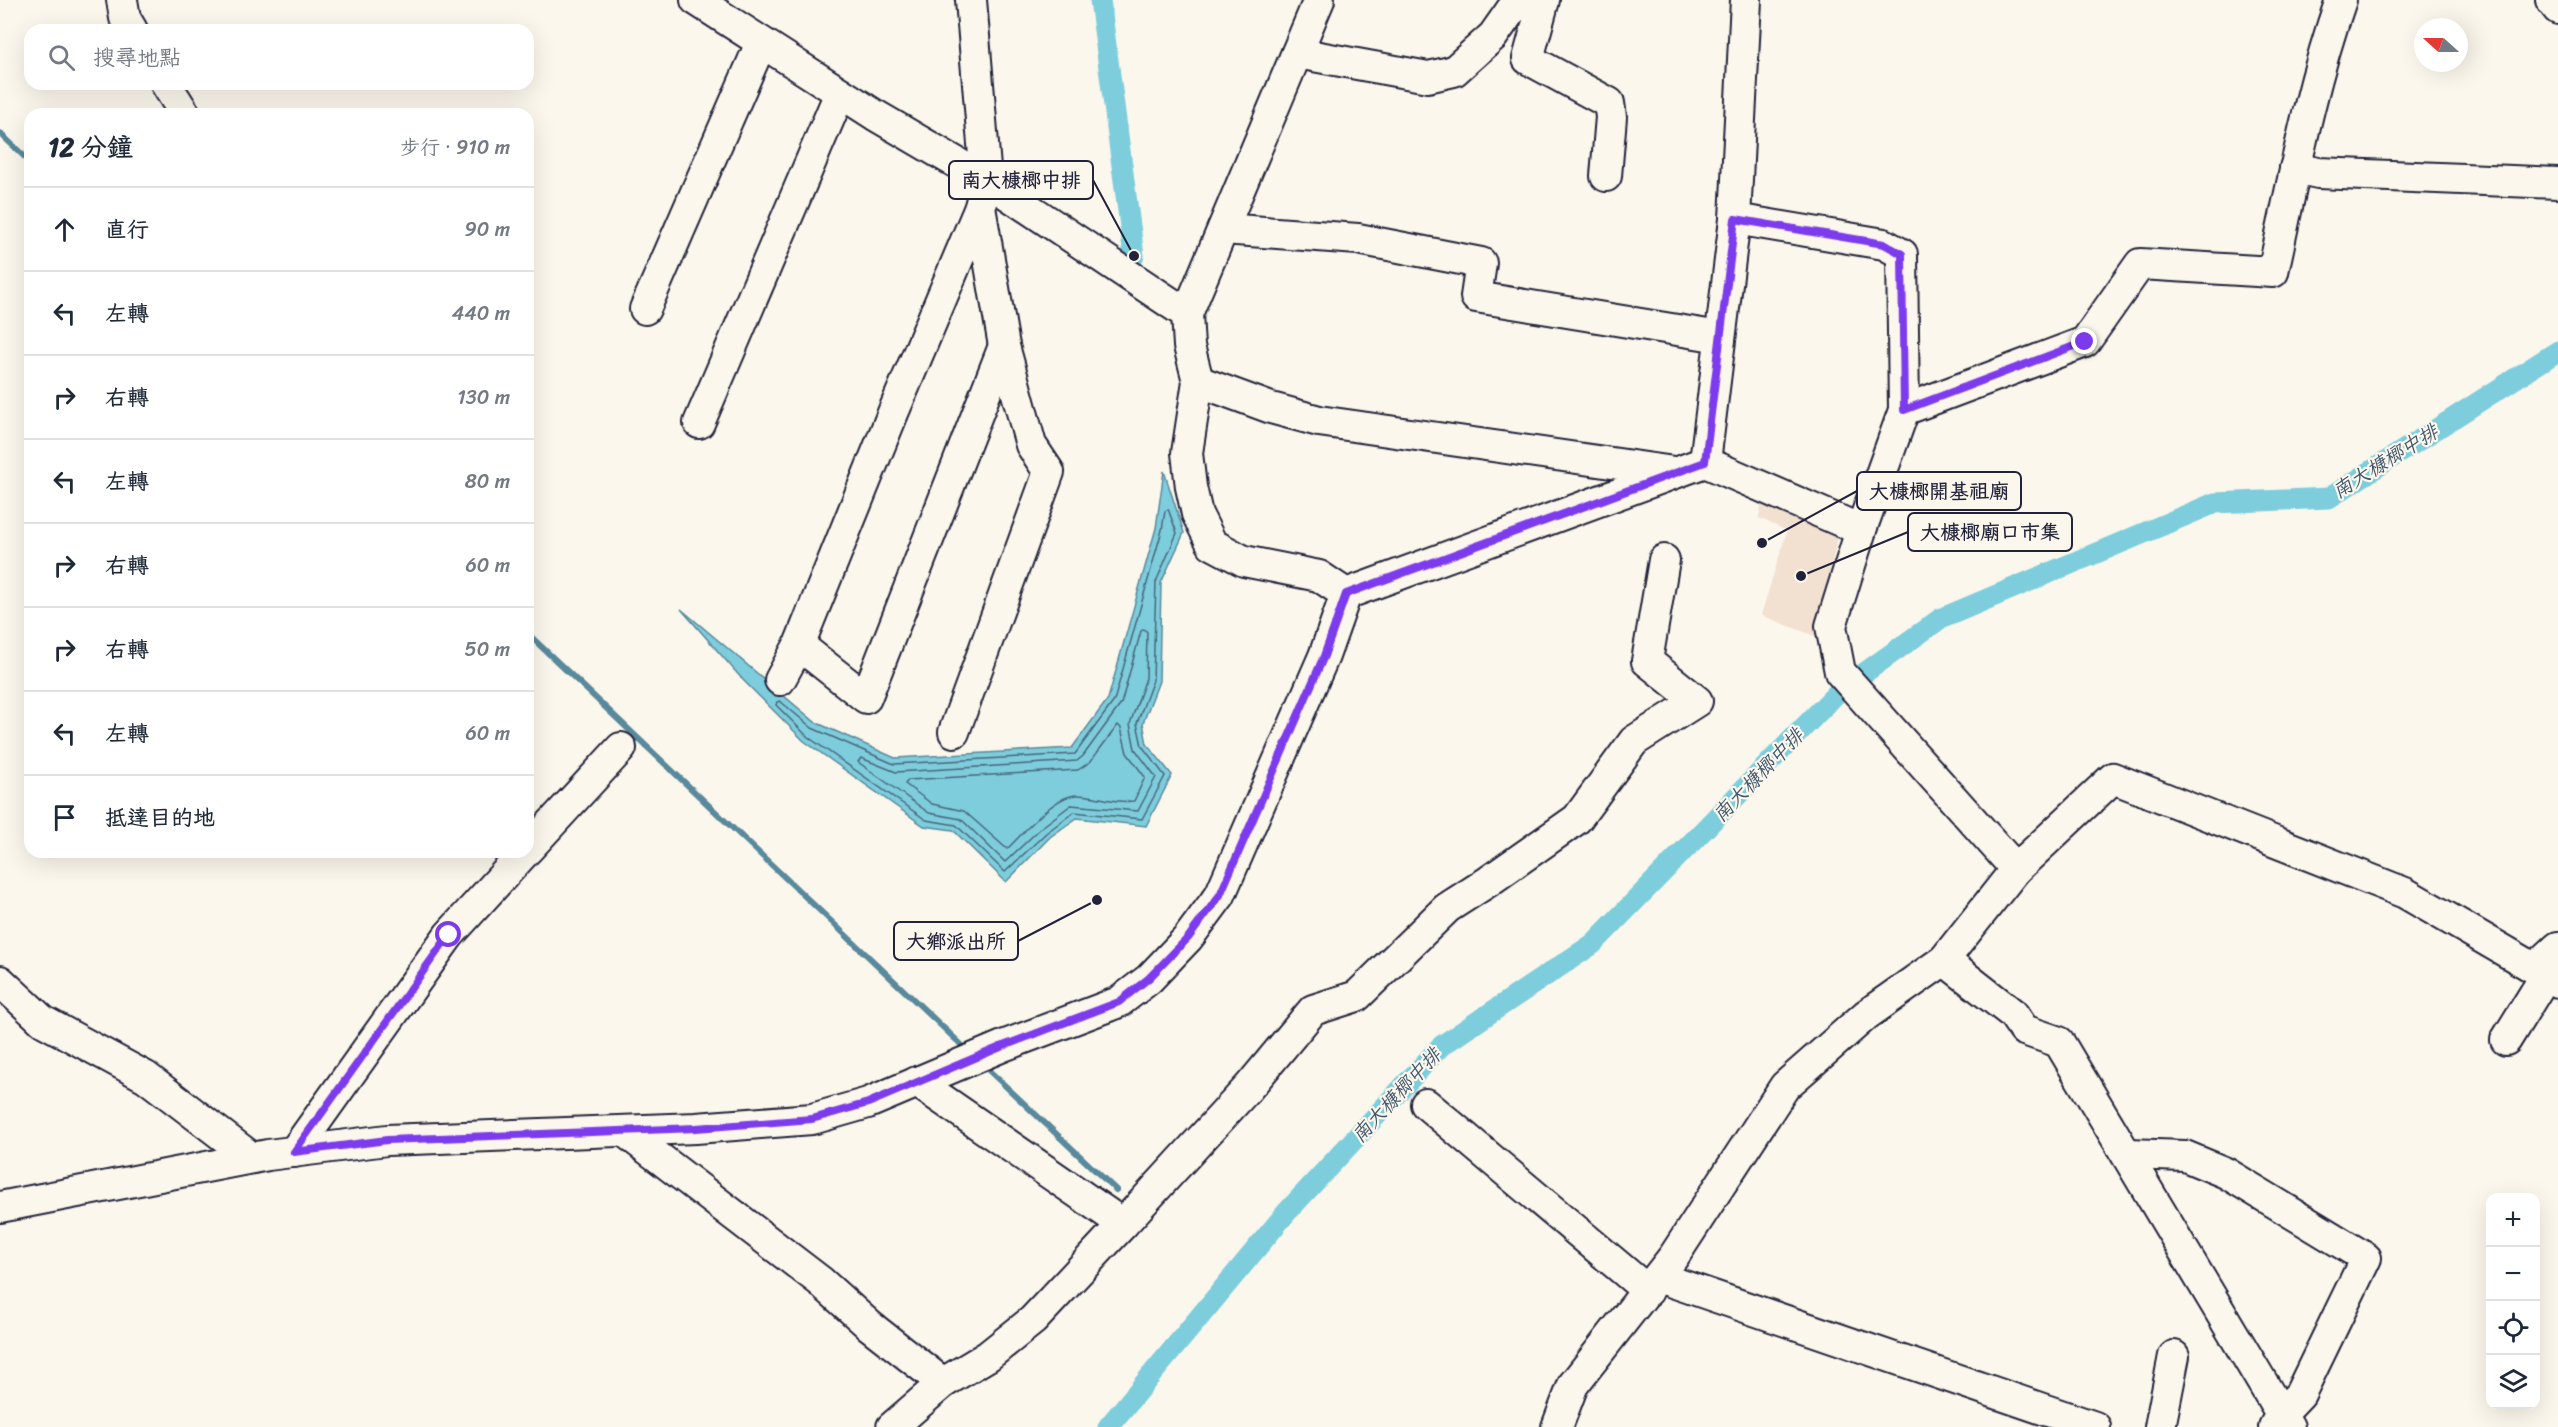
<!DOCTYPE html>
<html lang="zh-TW">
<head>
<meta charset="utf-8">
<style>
	body { margin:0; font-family:Sriracha,"LXGW WenKai TC",sans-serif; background:#f2f2f3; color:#1f2937 }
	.controls { position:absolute; right:18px; bottom:18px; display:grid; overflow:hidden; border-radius:12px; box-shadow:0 6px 24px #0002 }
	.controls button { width:54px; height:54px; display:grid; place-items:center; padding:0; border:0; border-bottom:2px solid #e0e1e3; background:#fff; color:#1f2937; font:30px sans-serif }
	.compass { position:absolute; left:2414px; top:18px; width:54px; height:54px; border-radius:50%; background:#fff; box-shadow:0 6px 24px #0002; rotate:291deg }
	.stop { position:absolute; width:18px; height:18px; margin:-14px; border:4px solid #7c3aed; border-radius:50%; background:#fff }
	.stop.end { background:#7c3aed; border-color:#fff; box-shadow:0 2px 6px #0008 }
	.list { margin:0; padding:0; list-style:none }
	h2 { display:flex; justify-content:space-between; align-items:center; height:78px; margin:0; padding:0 24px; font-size:26px }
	h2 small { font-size:20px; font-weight:400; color:#747a83 }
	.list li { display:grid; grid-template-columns:39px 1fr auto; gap:18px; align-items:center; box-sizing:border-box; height:84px; padding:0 24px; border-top:2px solid #e0e1e3 }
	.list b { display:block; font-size:22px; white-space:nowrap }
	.list em { font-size:20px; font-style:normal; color:#747a83 }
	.icon { flex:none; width:33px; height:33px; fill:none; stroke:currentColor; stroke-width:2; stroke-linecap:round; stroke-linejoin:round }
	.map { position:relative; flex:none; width:2558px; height:1427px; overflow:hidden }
	.search { position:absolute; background:#fff; box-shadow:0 6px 24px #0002; left:24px; top:24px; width:510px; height:66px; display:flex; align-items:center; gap:15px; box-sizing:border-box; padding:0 21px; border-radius:18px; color:#747a83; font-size:22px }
	.panel { position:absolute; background:#fff; box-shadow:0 6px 24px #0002; left:24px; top:108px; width:510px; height:750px; border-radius:18px }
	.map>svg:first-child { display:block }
</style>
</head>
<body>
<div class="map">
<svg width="2558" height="1427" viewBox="0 0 2558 1427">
	<rect width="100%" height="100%" fill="#fbf7ec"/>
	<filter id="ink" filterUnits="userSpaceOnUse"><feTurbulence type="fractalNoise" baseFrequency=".0167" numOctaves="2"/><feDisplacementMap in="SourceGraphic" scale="12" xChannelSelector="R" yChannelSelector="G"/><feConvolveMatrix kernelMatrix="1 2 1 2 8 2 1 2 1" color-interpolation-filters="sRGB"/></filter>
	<g filter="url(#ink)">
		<!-- built -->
		<path fill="#f2e0d1" d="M1762,497l76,39 -23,100 -54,-21 26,-84 -28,-13z"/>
		<!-- water -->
		<path fill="#7ecddc" stroke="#59899c" stroke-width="1.5" d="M1164,471l20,62 -23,50 -2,98 -16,42 4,21 25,31 -26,51 -69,-8 -27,19 -44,45 -53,-52 -29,-4 -120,-85 -61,-61 -62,-71 134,113 80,36 177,-10 36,-49 48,-171z"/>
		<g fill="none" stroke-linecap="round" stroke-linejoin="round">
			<!-- shore -->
			<g stroke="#47667b" stroke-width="1.5">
				<path d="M1168,509l9,24 -21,49 -3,98 -16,43 5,23 23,30 -23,43 -68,-7 -28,21 -41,39 -49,-47 -30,-5 -118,-83 -32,-32 1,-3 3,-1 32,27 82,36 181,-10 39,-53 48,-171 3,-19z"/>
				<path d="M1144,629l3,3 -1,46 -16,46 5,25 21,28 -18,34 -67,-6 -29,22 -37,35 -44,-43 -32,-6 -71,-51 3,-4 35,14 181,-11 6,-5 38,-52 20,-73z"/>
				<path d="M1118,725l3,3 6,25 18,24 -11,24c-18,3 -39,-6 -57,-6 -23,0 -54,39 -70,54l-43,-38 -32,-7 -27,-20 3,-4 170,-10 12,-8z"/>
			</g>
			<!-- stream -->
			<g stroke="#59899c" stroke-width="6">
				<path d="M0,133l30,29"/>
				<path d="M528,634l441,418"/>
				<path d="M983,1065l133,125"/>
			</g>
			<!-- canal -->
			<g stroke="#7ecddc" stroke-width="21">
				<path d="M1100,0l34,256"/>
				<path d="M1108,1427l178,-214 155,-167 152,-102 246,-253 101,-72 275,-116 114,-5 229,-147"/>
			</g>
			<!-- minor casing -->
			<g stroke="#22223b" stroke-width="34">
				<g id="minor">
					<path d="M122,0l3,18 7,12"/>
					<path d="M696,0l179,115 111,65 201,134 2,32 9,35 -11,72 4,34 6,27 15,30 32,17 75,15 27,18"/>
					<path d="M1544,0l-16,59 81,44 2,14 -5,59"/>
					<path d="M2551,0l7,9"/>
					<path d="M1297,53l131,24 26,-6 39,-35 21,-30 29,-3"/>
					<path d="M166,84l19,30"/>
					<path d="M2295,168l23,5 240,10"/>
					<path d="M1735,219l149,25 18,10 2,156"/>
					<path d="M1223,229l135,10 123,24 -5,34 244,40"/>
					<path d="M645,309l116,-266"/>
					<path d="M1187,314l132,-314"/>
					<path d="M1198,381l73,27 48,13 355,51"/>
					<path d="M699,423l141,-330"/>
					<path d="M1705,462l30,-243 11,-219"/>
					<path d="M1346,594l359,-132 156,68"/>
					<path d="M799,645l67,53 138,-352"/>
					<path d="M780,680l19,-35 94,-232 87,-206"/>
					<path d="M954,732l95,-260 -18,-27 -27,-99 -24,-139 6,-27 -15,-180"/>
					<path d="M528,849l93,-101"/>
					<path d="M2016,869l-176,-197 -9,-46 30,-96 43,-120 181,-68 55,-78 133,8c20,-91 37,-184 68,-272"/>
					<path d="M1944,960l69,54 11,16 35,12 230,385"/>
					<path d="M2535,968l23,-21"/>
					<path d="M0,981l43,40 103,56 106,81"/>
					<path d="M2506,1040l40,-65"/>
					<path d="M917,1082l206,142 126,-137 64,-77 44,-14 90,-88 42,-27 88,-62 57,-78 63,-40 -50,-40 17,-101"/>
					<path d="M1426,1104l222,187"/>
					<path d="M624,1131l196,150 50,45 73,57"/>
					<path d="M294,1152l155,-217 76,-83"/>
					<path d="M2128,1154l57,2 41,17 140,85 -66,136 -19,20 -7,13"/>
					<path d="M0,1207l268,-52 119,-15 309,-12 116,-9 56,-16 135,-57 116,-44 30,-23 39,-41 32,-43 104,-239 22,-62"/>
					<path d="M1658,1277l437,150"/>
					<path d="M892,1427l51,-44 45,-27 45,-36 90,-96"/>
					<path d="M1557,1427l16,-42 101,-129 111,-170 81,-71 78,-55 72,-91 97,-91 292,115 153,89"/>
					<path d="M2160,1427l14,-71"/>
				</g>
			</g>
			<!-- minor -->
			<use href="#minor" stroke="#fbf7ec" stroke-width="30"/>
		</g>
	</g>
	<g fill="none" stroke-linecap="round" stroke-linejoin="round" filter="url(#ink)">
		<!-- route -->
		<path stroke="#7c3aed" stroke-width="8" d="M449,935l-155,217 93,-12 309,-12 116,-9 56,-16 135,-57 116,-44 30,-24 39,-40 32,-43 104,-239 22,-62 359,-132 30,-243 149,25 18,10 2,156 181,-68"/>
	</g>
	<g text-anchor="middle" stroke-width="4.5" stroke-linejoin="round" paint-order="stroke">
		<!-- water labels -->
		<g font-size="20" font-style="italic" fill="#3e556b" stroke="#fbf7ec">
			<text transform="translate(2385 461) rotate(-32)" y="7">南大槺榔中排</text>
			<text transform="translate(1758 775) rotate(-46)" y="7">南大槺榔中排</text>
			<text transform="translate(1396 1095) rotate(-47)" y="7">南大槺榔中排</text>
		</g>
	</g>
	<!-- callouts -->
	<path fill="none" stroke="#22223b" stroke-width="2" d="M1134 256L1093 180M1762 543L1857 491M1801 576L1908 532M1097 900L1018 941"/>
	<g fill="#22223b" stroke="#fbf7ec" stroke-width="2">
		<circle cx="1134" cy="256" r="6"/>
		<circle cx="1762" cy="543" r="6"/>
		<circle cx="1801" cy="576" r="6"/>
		<circle cx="1097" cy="900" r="6"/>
	</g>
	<g fill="#fbf7ec" stroke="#22223b" stroke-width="2">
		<rect x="949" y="161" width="144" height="38" rx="6"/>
		<rect x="1857" y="472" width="164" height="38" rx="6"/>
		<rect x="1908" y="513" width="164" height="38" rx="6"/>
		<rect x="894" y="922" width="124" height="38" rx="6"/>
	</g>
	<g font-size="20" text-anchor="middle" font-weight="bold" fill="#22223b">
		<text x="1021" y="187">南大槺榔中排</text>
		<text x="1939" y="498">大槺榔開基祖廟</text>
		<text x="1990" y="539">大槺榔廟口市集</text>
		<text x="956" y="948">大鄉派出所</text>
	</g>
</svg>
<div class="controls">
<button>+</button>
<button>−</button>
<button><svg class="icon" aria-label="locate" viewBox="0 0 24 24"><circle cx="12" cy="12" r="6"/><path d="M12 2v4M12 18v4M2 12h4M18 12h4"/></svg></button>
<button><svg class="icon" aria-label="layers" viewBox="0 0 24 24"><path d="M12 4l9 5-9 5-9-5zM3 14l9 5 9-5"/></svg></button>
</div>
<svg class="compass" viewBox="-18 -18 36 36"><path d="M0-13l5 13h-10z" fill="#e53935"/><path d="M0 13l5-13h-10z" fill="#747a83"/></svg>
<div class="stop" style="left:449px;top:935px"></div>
<div class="stop end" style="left:2085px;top:342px"></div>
<div class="search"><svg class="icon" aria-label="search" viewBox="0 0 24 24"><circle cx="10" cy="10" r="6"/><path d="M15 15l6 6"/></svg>搜尋地點</div>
<section class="panel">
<h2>12 分鐘<small>步行 · 910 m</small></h2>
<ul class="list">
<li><svg class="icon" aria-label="ahead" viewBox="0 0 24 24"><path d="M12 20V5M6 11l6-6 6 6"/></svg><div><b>直行</b></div><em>90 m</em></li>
<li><svg class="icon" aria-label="left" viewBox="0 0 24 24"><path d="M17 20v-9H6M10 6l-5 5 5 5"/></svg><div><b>左轉</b></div><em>440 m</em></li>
<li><svg class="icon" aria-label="right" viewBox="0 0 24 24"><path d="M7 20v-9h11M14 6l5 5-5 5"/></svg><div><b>右轉</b></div><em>130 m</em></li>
<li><svg class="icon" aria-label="left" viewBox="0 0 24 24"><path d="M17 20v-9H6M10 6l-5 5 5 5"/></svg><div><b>左轉</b></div><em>80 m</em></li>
<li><svg class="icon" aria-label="right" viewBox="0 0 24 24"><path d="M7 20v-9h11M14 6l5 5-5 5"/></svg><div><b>右轉</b></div><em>60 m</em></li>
<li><svg class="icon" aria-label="right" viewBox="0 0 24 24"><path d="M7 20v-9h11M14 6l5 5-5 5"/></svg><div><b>右轉</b></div><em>50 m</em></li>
<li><svg class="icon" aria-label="left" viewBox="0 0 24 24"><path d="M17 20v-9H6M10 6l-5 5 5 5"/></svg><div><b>左轉</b></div><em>60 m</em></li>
<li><svg class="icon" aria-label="arrive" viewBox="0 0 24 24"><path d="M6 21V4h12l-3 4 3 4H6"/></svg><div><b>抵達目的地</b></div></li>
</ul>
</section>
</div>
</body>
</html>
